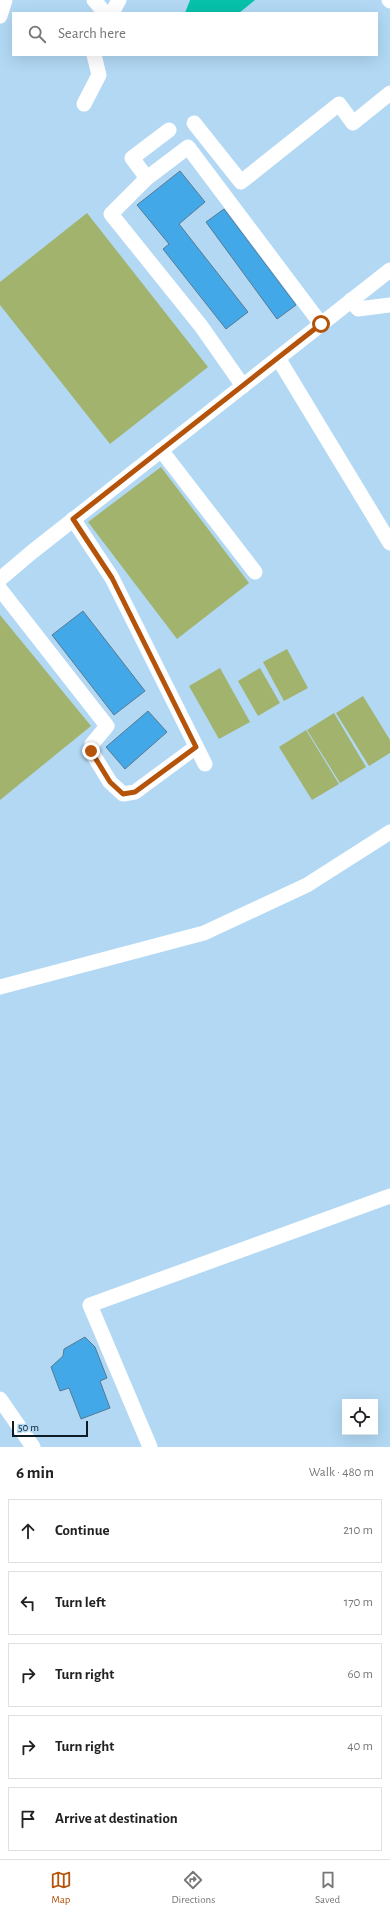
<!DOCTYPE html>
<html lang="en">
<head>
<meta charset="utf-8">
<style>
	body { margin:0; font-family:"Alegreya Sans",sans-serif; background:#f2f2f2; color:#222 }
	.controls { position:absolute; right:12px; bottom:12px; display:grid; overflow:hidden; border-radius:0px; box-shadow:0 4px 16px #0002 }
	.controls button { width:36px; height:36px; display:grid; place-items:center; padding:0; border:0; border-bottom:1px solid #e0e0e0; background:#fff; color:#222; font:20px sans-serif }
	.scale { position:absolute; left:12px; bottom:10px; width:76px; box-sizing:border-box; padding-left:4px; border:2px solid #0e1c26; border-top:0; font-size:11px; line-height:14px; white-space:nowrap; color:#0e1c26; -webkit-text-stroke:3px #b2d8f4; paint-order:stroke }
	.stop { position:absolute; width:12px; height:12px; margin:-9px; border:3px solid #b45309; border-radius:50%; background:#fff }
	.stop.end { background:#b45309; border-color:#fff; box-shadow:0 1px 4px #0008 }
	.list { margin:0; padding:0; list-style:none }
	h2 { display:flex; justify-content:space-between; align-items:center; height:52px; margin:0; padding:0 16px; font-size:17px }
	h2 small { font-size:13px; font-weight:400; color:#767676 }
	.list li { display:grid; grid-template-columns:26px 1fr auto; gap:12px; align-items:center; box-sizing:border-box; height:64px; margin:0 8px 8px; padding:0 8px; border:1px solid #e0e0e0; border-radius:0px }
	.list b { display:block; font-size:15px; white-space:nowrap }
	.list em { font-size:13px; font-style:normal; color:#767676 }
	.icon { flex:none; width:22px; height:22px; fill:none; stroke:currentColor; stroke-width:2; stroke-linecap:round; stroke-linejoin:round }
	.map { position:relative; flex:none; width:390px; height:1447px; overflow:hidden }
	.search { position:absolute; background:#fff; box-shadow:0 4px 16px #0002; left:12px; right:12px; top:12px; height:44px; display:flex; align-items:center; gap:10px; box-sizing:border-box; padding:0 14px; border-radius:0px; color:#767676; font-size:15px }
	.sheet { height:412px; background:#fff }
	nav { display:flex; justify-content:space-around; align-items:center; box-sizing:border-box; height:56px; border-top:1px solid #e0e0e0; background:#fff; font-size:11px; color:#767676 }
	nav a { display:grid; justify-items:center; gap:2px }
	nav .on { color:#b45309 }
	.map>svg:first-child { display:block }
</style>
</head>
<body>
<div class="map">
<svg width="390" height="1447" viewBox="0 0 390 1447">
	<rect width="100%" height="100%" fill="#b2d8f4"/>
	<!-- green -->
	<g fill="#a2b36e">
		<path d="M87,213l121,154 -98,77 -110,-139v-23z"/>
		<path d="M161,467l88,116 -72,56 -89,-117z"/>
		<path d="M0,615l91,111 -91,74z"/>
		<path d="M287,649l21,39 -24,13 -21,-39z"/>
		<path d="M220,668l30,54 -31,17 -30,-53z"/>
		<path d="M260,668l20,35 -22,13 -20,-35z"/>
		<path d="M363,696l27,44v13l-21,13 -33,-53z"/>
		<path d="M334,713l32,54 -26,16 -33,-53z"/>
		<path d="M306,730l33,54 -27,16 -33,-53z"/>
	</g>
	<!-- water -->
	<path fill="#07c1aa" d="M190,0h65l-16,13h-54z"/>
	<!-- building -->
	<g fill="#42a8e7" stroke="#577a93">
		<path d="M180,171l25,31 -26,22 69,88 -22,17 -63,-80 6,-5 -32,-39z"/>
		<path d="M224,209l72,96 -19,14 -71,-97z"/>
		<path d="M83,611l62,80 -31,24 -62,-80z"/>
		<path d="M148,711l19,21 -42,37 -19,-22z"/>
		<path d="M85,1337l10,10 12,31 -7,3 10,27 -29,11 -12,-31 -9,3 -9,-24 12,-11 1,-7z"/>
	</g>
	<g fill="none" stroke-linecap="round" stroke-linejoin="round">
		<!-- minor -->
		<g stroke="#fff" stroke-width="15">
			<path d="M94,0l11,13"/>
			<path d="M389,0l1,1"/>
			<path d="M112,13l7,-13"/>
			<path d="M0,16l5,-16"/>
			<path d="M84,104l15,-29 -5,-20"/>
			<path d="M194,123l47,59 98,-78 14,19 37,-30"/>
			<path d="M169,130l-37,28 15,20 41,-31 133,177"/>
			<path d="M147,178l-36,36 90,112 42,60"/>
			<path d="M351,300l7,9 32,-4"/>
			<path d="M278,358l112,185"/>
			<path d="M161,450l94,122"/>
			<path d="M73,519l39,59 93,186"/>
			<path d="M0,579l32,-27 358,-282"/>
			<path d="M0,589l107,137 -15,18 -1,7 19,31 13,12 12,-2 61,-45"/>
			<path d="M0,987l204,-54 103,-48 83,-53"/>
			<path d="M0,1399l33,48"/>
			<path d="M150,1447l-60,-142 300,-109"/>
		</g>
	</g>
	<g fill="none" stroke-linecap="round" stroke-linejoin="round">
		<!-- route -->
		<path stroke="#b45309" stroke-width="5" d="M91,751l19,31 13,12 12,-2 61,-45 -84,-169 -39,-59 248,-195"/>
	</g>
</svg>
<div class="controls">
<button><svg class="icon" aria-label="locate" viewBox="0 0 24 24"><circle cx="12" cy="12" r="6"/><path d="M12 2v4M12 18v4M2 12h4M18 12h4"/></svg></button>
</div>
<div class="scale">50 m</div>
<div class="stop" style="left:321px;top:324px"></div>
<div class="stop end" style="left:91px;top:751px"></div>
<div class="search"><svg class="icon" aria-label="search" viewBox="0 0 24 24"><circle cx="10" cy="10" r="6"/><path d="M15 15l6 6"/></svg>Search here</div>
</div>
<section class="sheet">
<h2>6 min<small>Walk · 480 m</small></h2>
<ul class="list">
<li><svg class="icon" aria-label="ahead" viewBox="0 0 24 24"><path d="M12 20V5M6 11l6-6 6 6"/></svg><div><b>Continue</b></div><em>210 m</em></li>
<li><svg class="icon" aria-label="left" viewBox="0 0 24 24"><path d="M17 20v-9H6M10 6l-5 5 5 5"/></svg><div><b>Turn left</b></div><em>170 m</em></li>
<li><svg class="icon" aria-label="right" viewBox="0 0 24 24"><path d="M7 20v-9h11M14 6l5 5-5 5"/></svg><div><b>Turn right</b></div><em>60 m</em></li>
<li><svg class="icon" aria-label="right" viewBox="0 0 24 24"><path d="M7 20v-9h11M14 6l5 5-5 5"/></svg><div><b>Turn right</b></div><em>40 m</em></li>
<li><svg class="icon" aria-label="arrive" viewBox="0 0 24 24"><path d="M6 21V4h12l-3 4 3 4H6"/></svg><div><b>Arrive at destination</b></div></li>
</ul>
</section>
<nav>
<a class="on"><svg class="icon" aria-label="map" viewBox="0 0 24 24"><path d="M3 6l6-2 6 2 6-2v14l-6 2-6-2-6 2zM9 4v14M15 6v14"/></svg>Map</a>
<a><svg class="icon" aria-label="directions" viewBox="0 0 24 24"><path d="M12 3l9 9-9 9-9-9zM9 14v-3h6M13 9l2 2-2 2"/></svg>Directions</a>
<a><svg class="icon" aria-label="saved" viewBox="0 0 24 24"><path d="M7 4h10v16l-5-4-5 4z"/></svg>Saved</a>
</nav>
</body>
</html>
